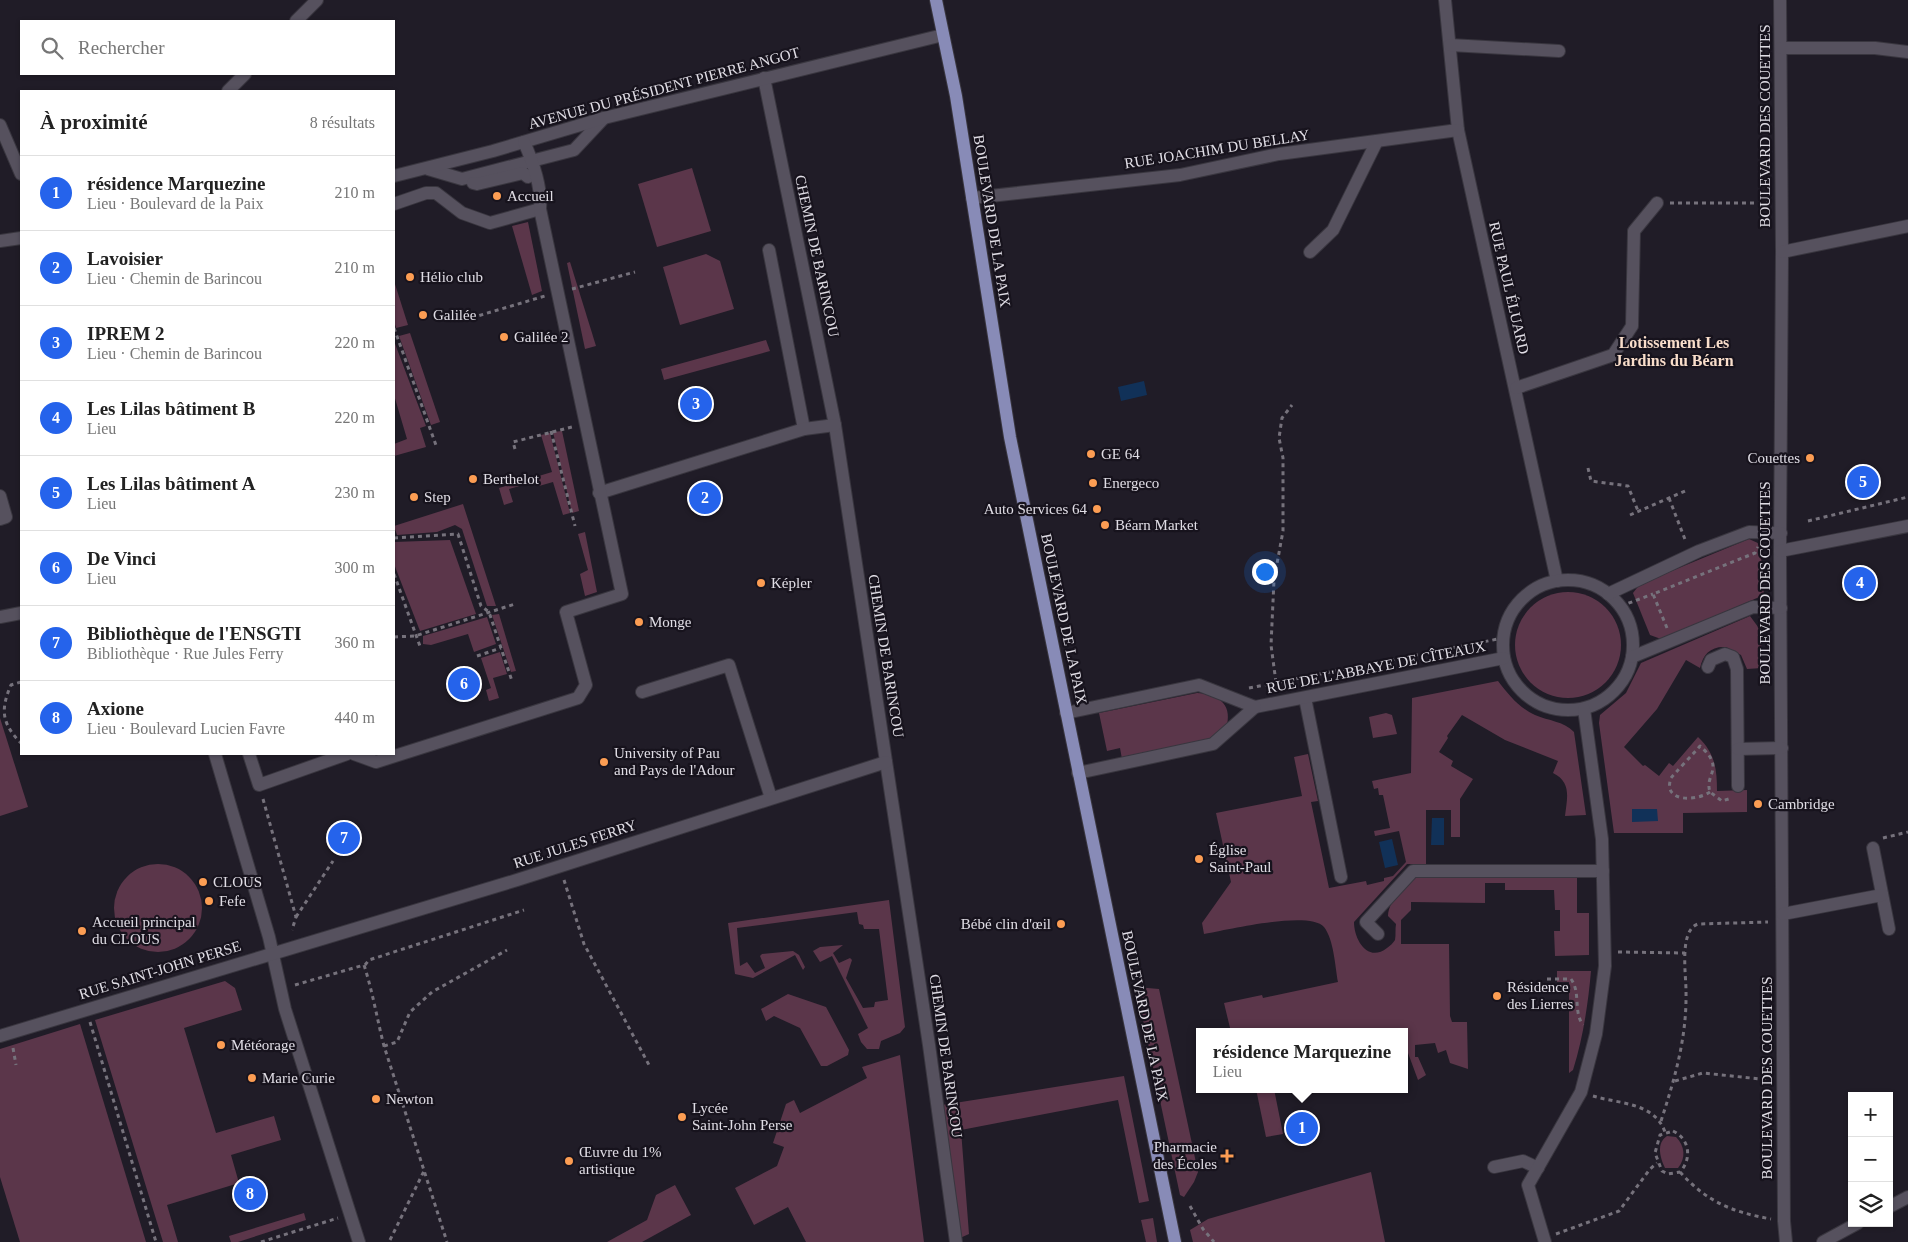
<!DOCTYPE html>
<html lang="fr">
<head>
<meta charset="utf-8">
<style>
	body { margin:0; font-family:"Times New Roman",serif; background:#f2f2f2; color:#222 }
	.controls { position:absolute; right:15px; bottom:15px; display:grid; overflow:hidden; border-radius:0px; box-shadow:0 1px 4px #0004 }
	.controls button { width:45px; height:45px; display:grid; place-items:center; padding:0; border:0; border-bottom:1px solid #e0e0e0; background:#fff; color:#222; font:25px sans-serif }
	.you { position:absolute; left:1264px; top:571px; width:18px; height:18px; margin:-12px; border:4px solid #fff; border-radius:50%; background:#1a73e8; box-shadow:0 0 0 8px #1a73e833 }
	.badge { display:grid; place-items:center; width:32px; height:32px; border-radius:50%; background:#2563eb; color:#fff; font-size:16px; font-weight:700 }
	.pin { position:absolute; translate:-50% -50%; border:2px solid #fff; box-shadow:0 1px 5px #0006 }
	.popup { position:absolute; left:1196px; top:1028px; width:212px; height:65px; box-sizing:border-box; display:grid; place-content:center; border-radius:0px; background:#fff; filter:drop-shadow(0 1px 4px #0005); font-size:16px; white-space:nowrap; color:#767676 }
	.popup b { font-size:19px; color:#222 }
	.popup::after { content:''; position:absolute; left:50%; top:100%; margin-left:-10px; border:10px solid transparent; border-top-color:#fff }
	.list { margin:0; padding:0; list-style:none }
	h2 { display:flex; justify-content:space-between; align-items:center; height:65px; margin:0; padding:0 20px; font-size:21px }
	h2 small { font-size:16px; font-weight:400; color:#767676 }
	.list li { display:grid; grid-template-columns:32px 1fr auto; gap:15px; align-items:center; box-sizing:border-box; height:75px; padding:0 20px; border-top:1px solid #e0e0e0 }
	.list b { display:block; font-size:19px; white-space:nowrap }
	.list p { margin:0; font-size:16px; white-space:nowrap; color:#767676 }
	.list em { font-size:16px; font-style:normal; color:#767676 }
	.icon { flex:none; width:28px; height:28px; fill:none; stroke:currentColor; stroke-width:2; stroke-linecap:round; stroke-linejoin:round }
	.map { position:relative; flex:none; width:1908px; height:1242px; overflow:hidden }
	.search { position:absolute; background:#fff; box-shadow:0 1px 4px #0004; left:20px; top:20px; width:375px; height:55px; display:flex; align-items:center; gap:12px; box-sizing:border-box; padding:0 18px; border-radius:0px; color:#767676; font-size:19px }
	.panel { position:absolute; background:#fff; box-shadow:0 1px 4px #0004; left:20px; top:90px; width:375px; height:665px; border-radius:0px }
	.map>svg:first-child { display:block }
</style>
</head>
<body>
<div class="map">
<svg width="1908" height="1242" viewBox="0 0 1908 1242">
	<rect width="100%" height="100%" fill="#201c27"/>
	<!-- green -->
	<g fill="#5b364a">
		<path d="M692,168l19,63 -54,16 -19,-63z"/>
		<path d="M528,222l14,69 -10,4 -20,-69z"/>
		<path d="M706,254l14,7 14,48 -54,16 -17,-58z"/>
		<path d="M570,262l26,84 -11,3 -18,-86z"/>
		<path d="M394,281l14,44 -12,3 -2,-7z"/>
		<path d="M410,333l30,89 -9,3 -32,-89z"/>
		<path d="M766,340l4,11 -106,29 -3,-11z"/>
		<path d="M394,341l32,85 -6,2 6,19 -32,9v-12l13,-5 -13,-44z"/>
		<path d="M562,431l17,80 -7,2 -19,-81z"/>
		<path d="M550,433l20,80 -7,2 -10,-33 -14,4 -2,-5 -28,8 4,13 -9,3 -5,-17 53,-16 -11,-37z"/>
		<path d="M463,504l33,102h-9l-25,-77 -7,-4 -18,7 -40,3 -3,-9z"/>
		<path d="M585,532l12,60 -12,4 -5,-22 8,-4 -10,-36z"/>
		<path d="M1749,539l11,5 4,51 -103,44 -11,-4 -17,-42 7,-9z"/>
		<path d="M450,540l26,74 -56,17 -26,-67v-22z"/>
		<circle cx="1568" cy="645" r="53"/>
		<path d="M499,614l17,57 -5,1 -19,-57z"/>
		<path d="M1750,616l11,15 1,37 -15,1 -6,-14 -15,-8c-15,-1 -23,7 -26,21l-14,-8 -29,49 -33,38 19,19 2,-1 14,11 10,-13 4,3 25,-29c17,16 19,32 19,54l30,-1v22l-64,1v20h-69l-15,-110 1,-8 26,-22 15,-30z"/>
		<path d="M487,617l9,27 -22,8 -6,-18 -37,11 -8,-1v-8z"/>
		<path d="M500,652l7,22 -14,4 6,20 -10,3 -3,-11 5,-2 -10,-30z"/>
		<path d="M1498,681c11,14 20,26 37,34 14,6 28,6 39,17l12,83 -21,1c2,-17 7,-34 -12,-43l5,-12 -53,-21 -43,-25 -15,21 1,2 -9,14 14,9 -2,5 22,13 -13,20v38h-9v-27h-25v54h-19l-53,58c0,18 14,41 33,26 3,-2 6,-5 8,-8 1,-5 0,-11 1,-16l-8,-8c1,-17 17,-29 27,-40h162v37h12v42l-34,1 -1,-25h6v-21h-5l-1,-20h-49v-7h-20v20l-74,-1v8l-10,10v24h48l1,72 2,6h15l1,47 -18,-6 -4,-13 -8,3 -3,-10 -20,2v12h3l8,18 -8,5 -10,-27h-3l-1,-21h-173l-7,-29 38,-8 1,3 75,-16c-3,-16 -4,-42 -14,-55 -15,-17 -97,3 -120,7l-2,-11 29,-41 -15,-69 86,-17 -8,-39 14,-3 10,47 -7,1 18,86 37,-7 1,4 17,-4v-3l9,-2 13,-14 -7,-31 -24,5 -1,-5 16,-3 -7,-33h-4l-1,-7 -4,1 -2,-8 39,-8 1,-75z"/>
		<path d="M1197,693c20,1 35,10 30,32l-18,15 -87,19 -2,-11 -13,3 -8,-38z"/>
		<path d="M1386,713l6,2 5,19 -24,4 -4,-21z"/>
		<path d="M0,718l28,89 -28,9z"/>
		<circle cx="158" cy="908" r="44"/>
		<path d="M889,900l16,127 -5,6 -19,8 -2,8h-12l-6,-7 -3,-8 10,-6 -36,-72 -12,6 -7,-11 7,-4 23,-2 -10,8 6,10 11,-5 2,2 -6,18 17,30 11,-1 1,-5 13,-2 -9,-71h-15l-1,-4 -4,-1 -2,-12 -120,16 3,38 7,-4 8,11 10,-5 -5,-12 2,-2 31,-3 6,4 6,12 -2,3 -8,-15 -42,23 -18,-4 -7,-51z"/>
		<path d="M1557,971h34c-3,34 -8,67 -18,99l-4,3v-91h-12z"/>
		<path d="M225,981l10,7 7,22 -58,18 32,105 58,-17 7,24 -50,15 8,28 -72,22 11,37h-15l-68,-222z"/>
		<path d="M1136,987l23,2 39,183 -4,10 -10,15 -4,-2z"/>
		<path d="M788,994l38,13 23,43 -1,5 -21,11h-6l-21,-38 -26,-12 -8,5 -5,-12z"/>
		<path d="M80,1024l66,218h-126l-20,-65v-128z"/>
		<path d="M900,1055l24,187h-118l-18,-35 -34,18 -19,-37 42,-22 7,-19 -11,-4 13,-39 8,-4 6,13 67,-35 -5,-11z"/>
		<path d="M1124,1076l25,125 -10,2 -21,-103 -157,30 8,104 -9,4 -18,-133z"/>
		<path d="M1256,1089h18l9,45 -17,3z"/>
		<path d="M1667,1136l9,1c9,9 10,21 2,31h-13c-5,-10 -9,-25 2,-32z"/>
		<path d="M1371,1172l14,70h-192l-3,-12 18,-11z"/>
		<path d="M675,1185l16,30 -49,27h-35l40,-22 9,-25z"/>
		<path d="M304,1213l2,7 -68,22h-7l-2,-6z"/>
		<path d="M1153,1218l4,24h-11l-5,-22z"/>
	</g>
	<!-- water -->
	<g fill="#113158">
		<path d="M1144,381l3,14 -26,6 -3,-14z"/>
		<path d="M1632,809h25l1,12 -26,1z"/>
		<path d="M1432,818h12v27h-13z"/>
		<path d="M1392,839l6,26 -13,3 -6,-26z"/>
	</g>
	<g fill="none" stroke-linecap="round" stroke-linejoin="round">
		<!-- minor casing -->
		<g stroke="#39363f" stroke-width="14">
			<g id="minor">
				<path d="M1445,0l13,130 99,451"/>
				<path d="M1780,0l2,252 -2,299 4,670 2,21"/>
				<path d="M296,21l21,-21"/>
				<path d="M1450,45l109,6"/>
				<path d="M1781,48h94l33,4"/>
				<path d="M764,78l71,347 94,620 27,197"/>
				<path d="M228,91l17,-17"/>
				<path d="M0,125l21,49"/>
				<path d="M428,169l34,10 112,-29 30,-32"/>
				<path d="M394,176l99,-25 111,-33 339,-83"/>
				<path d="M473,183l4,1 46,-11 5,4"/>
				<path d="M972,198l208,-23 99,-21 179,-24"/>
				<path d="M394,204l32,-11h10l26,20 28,10 50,-14"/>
				<path d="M0,241l21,-3"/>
				<path d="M769,250l35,179"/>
				<path d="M1310,252l23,-22 44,-89"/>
				<path d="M1782,252l126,-26"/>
				<path d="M1516,388l97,-33 19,-29 2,-95 23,-28"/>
				<path d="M599,493l205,-64 31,-4"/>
				<path d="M0,496l6,21 -6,2"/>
				<path d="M1780,551l128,-25"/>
				<circle cx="1568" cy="645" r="65"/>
				<path d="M1608,594l91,-43 50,-19 32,1"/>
				<path d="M0,617l21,-4"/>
				<path d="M1632,657l121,-50 28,1"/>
				<path d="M1708,667l3,-7 14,-6 8,3 4,12 1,117"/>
				<path d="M642,692l87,-27 42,133"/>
				<path d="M1305,698l36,179"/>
				<path d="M1255,707l249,-49"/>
				<path d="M1066,713l133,-28 56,22 -42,37 -135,29"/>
				<path d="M1738,749l44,-1"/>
				<path d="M215,754l54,183 16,72 74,233"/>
				<path d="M249,754l10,31 88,-31"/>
				<path d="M354,754l22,8 202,-64 8,-13 -20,-73 56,-18 -82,-385c2,-22 -7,-47 -16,-67"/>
				<path d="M1873,848l16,81"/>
				<path d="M1783,914l99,-19"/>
				<path d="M1378,934l-12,-12 47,-51h190"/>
				<path d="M0,1036l517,-156 369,-118"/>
				<path d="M1494,1167l29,-6 15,7"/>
				<path d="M1889,1207l19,-10"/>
				<path d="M1545,1242l-17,-57 53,-93 15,-58 9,-68 -3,-127 -18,-130"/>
				<path d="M1823,1242l35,-19"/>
			</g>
		</g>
		<!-- major casing -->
		<g stroke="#39363f" stroke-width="14">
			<path id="major" d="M936,0l20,96 54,341 165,805"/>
		</g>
		<!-- path -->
		<g stroke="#76727c" stroke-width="3" stroke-dasharray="4 4" stroke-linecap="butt">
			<path d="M1670,203h97"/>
			<path d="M572,289l63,-17"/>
			<path d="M464,320l81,-24"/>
			<path d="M394,328l43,120"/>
			<path d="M551,431l24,95"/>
			<path d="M515,449l-2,-7 59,-15"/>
			<path d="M1588,468l3,13 37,5 10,25"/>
			<path d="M1669,498l17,44"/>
			<path d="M1630,515l55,-24"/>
			<path d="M1808,521l100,-24"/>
			<path d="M394,538l64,-4 23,72 8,6 23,69"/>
			<path d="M394,574l27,75"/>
			<path d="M1621,606l32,-12"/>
			<path d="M1667,628l-14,-34 102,-41 3,-6"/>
			<path d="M394,637l21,-1 100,-32"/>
			<path d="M477,656l24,-8"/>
			<path d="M21,682l-10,3c-11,25 -9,39 10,58"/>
			<path d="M1249,688l254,-50"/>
			<path d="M1277,690l-6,-45 3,-65 9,-49v-73l-4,-20 3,-20 10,-13"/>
			<path d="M1710,792c-13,9 -48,11 -39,-14 2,-3 25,-27 29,-32 26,23 4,28 10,46l12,9 10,-3"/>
			<path d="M263,799l33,118 -4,13"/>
			<path d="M1883,838l25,-6"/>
			<path d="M564,880l20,64 65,121"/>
			<path d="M296,917l37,-56"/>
			<path d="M1618,952l67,1"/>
			<path d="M365,965l4,-5 155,-50"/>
			<path d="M1547,979h24c10,14 2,32 12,46"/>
			<path d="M295,985l69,-20c9,28 13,54 20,81l63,196"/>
			<path d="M90,1022l66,220"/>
			<path d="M384,1046l13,-4 13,-30 22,-20 75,-42"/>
			<path d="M13,1048l3,17"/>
			<path d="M1675,1081l28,-8 67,7"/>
			<path d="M1593,1096c26,8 61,6 72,36"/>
			<path d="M1661,1121c14,-43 26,-84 25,-130 0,-17 -7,-61 12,-67l70,-2"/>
			<path d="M1673,1131c17,8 19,28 7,41l-12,2 -6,-3 -7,-18 5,-18z"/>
			<path d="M1680,1172c27,30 52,40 91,47"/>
			<path d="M1190,1206l13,23 11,13"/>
			<path d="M1556,1234l63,-23 31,-42 7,-6"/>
			<path d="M390,1240l34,-69"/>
			<path d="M261,1242l77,-24"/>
		</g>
		<!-- minor -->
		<use href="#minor" stroke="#56515e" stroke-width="12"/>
		<!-- major -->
		<use href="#major" stroke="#888bb7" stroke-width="12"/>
	</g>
	<!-- markers -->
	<g fill="#fc9d53" stroke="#17131d" stroke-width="2">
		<circle cx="497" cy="196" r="5"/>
		<circle cx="410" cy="277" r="5"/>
		<circle cx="423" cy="315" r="5"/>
		<circle cx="504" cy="337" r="5"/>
		<circle cx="1091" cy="454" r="5"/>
		<circle cx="1810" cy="458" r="5"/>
		<circle cx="473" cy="479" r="5"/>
		<circle cx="1093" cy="483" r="5"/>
		<circle cx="414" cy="497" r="5"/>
		<circle cx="1097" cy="509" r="5"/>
		<circle cx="1105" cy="525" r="5"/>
		<circle cx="761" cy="583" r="5"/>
		<circle cx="639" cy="622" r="5"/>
		<circle cx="604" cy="762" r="5"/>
		<circle cx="1758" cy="804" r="5"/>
		<circle cx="1199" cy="859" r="5"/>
		<circle cx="203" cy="882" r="5"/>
		<circle cx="209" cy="901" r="5"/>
		<circle cx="1061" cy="924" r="5"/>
		<circle cx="82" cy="931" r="5"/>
		<circle cx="1497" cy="996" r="5"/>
		<circle cx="221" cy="1045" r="5"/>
		<circle cx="252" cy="1078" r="5"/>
		<circle cx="376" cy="1099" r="5"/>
		<circle cx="682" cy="1117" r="5"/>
		<path d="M1224.5 1148.5h5v5h5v5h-5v5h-5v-5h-5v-5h5z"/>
		<circle cx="569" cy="1161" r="5"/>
	</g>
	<g text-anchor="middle" stroke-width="4.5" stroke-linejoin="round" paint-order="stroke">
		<!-- street labels -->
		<g font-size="15" fill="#e0dde5" stroke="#17131d">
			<text transform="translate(664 88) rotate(-15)" y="5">AVENUE DU PRÉSIDENT PIERRE ANGOT</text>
			<text transform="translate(1765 126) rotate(-90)" y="5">BOULEVARD DES COUETTES</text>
			<text transform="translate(1217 149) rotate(-9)" y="5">RUE JOACHIM DU BELLAY</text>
			<text transform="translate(992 221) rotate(81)" y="5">BOULEVARD DE LA PAIX</text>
			<text transform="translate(817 256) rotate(78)" y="5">CHEMIN DE BARINCOU</text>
			<text transform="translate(1509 288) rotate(77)" y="5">RUE PAUL ÉLUARD</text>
			<text transform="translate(1765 583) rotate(-90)" y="5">BOULEVARD DES COUETTES</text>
			<text transform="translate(1064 619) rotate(78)" y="5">BOULEVARD DE LA PAIX</text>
			<text transform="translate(886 656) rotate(81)" y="5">CHEMIN DE BARINCOU</text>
			<text transform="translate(1376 667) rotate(-11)" y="5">RUE DE L'ABBAYE DE CÎTEAUX</text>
			<text transform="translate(575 844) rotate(-18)" y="5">RUE JULES FERRY</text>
			<text transform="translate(160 970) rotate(-17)" y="5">RUE SAINT-JOHN PERSE</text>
			<text transform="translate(1145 1016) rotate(78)" y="5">BOULEVARD DE LA PAIX</text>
			<text transform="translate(946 1056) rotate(82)" y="5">CHEMIN DE BARINCOU</text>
			<text transform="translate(1767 1078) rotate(-90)" y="5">BOULEVARD DES COUETTES</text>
		</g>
		<!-- poi labels -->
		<g font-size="15" fill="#e0dde5" stroke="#17131d" text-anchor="start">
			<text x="507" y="201">Accueil</text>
			<text x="420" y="282">Hélio club</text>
			<text x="433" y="320">Galilée</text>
			<text x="514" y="342">Galilée 2</text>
			<text x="1101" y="459">GE 64</text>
			<text x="1800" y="463" text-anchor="end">Couettes</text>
			<text x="483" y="484">Berthelot</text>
			<text x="1103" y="488">Energeco</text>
			<text x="424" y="502">Step</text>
			<text x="1087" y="514" text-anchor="end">Auto Services 64</text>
			<text x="1115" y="530">Béarn Market</text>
			<text x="771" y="588">Képler</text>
			<text x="649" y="627">Monge</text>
			<text x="614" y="758">University of Pau<tspan x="614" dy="17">and Pays de l'Adour</tspan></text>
			<text x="1768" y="809">Cambridge</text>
			<text x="1209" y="855">Église<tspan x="1209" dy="17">Saint-Paul</tspan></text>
			<text x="213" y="887">CLOUS</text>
			<text x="219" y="906">Fefe</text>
			<text x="92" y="927">Accueil principal<tspan x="92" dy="17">du CLOUS</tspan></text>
			<text x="1051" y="929" text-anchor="end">Bébé clin d'œil</text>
			<text x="1507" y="992">Résidence<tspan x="1507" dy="17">des Lierres</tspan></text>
			<text x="231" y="1050">Météorage</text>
			<text x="262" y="1083">Marie Curie</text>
			<text x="386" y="1104">Newton</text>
			<text x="692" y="1113">Lycée<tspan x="692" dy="17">Saint-John Perse</tspan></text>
			<text x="1217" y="1152" text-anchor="end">Pharmacie<tspan x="1217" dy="17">des Écoles</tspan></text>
			<text x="579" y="1157">Œuvre du 1%<tspan x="579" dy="17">artistique</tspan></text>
		</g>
		<!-- neighbourhood labels -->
		<g font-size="16" font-weight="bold" fill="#f9decb" stroke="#17131d">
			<text x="1674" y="348">Lotissement Les<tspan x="1674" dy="18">Jardins du Béarn</tspan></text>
		</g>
	</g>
</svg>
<div class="controls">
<button>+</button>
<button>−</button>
<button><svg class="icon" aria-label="layers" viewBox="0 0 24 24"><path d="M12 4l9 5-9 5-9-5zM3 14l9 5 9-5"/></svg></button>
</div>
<div class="you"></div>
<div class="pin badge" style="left:1302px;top:1128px">1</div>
<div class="popup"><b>résidence Marquezine</b>Lieu</div>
<div class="pin badge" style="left:705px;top:498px">2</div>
<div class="pin badge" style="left:696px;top:404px">3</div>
<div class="pin badge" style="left:1860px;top:583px">4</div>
<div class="pin badge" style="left:1863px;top:482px">5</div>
<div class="pin badge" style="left:464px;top:684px">6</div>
<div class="pin badge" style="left:344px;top:838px">7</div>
<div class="pin badge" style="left:250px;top:1194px">8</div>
<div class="search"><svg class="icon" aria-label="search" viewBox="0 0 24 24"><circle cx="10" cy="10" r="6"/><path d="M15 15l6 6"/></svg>Rechercher</div>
<section class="panel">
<h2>À proximité<small>8 résultats</small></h2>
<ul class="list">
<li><span class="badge">1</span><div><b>résidence Marquezine</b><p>Lieu · Boulevard de la Paix</p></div><em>210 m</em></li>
<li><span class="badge">2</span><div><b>Lavoisier</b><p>Lieu · Chemin de Barincou</p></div><em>210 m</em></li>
<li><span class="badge">3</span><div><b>IPREM 2</b><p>Lieu · Chemin de Barincou</p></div><em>220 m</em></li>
<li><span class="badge">4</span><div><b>Les Lilas bâtiment B</b><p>Lieu</p></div><em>220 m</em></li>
<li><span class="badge">5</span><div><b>Les Lilas bâtiment A</b><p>Lieu</p></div><em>230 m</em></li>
<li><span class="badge">6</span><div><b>De Vinci</b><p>Lieu</p></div><em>300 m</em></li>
<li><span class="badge">7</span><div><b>Bibliothèque de l'ENSGTI</b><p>Bibliothèque · Rue Jules Ferry</p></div><em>360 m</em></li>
<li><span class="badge">8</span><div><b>Axione</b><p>Lieu · Boulevard Lucien Favre</p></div><em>440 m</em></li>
</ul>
</section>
</div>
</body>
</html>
